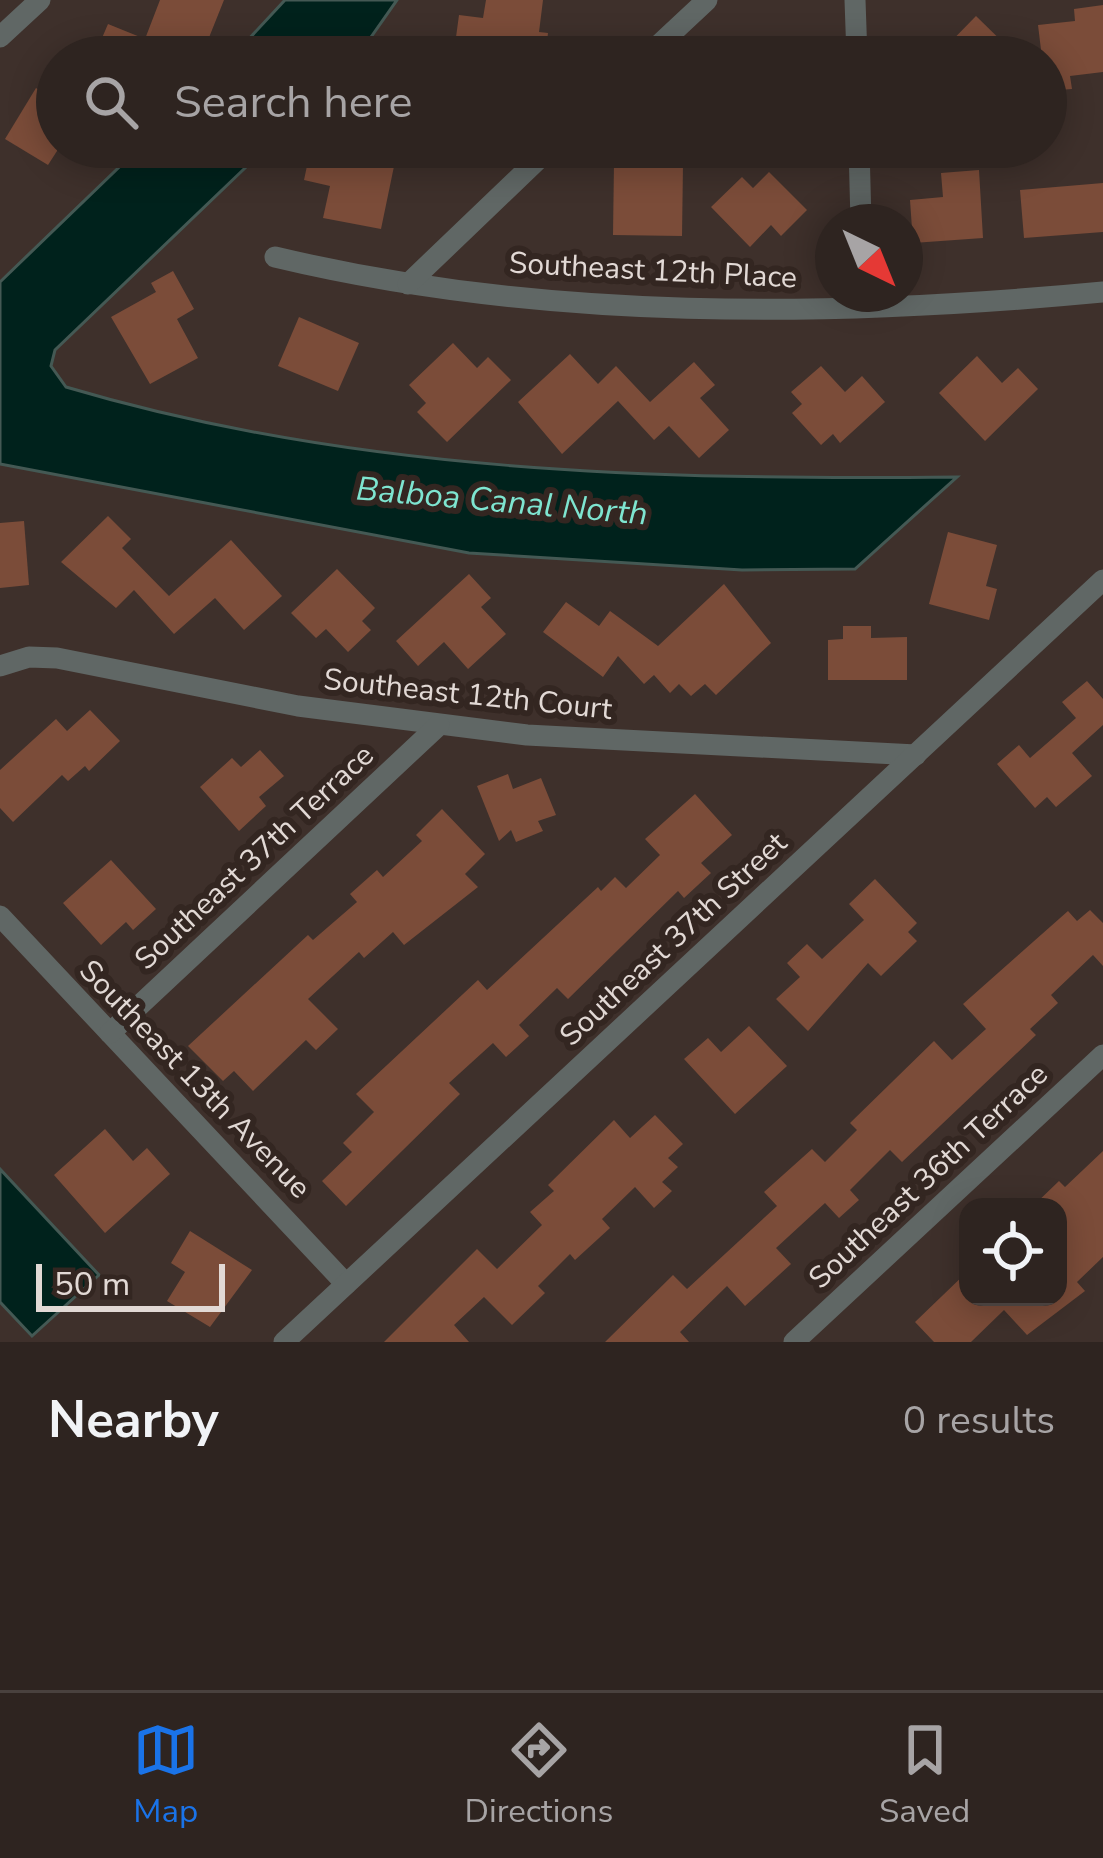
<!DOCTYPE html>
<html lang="en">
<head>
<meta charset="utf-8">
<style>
	body { margin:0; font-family:"Nunito Sans",sans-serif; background:#362c29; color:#f1f3f6 }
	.controls { position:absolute; right:36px; bottom:36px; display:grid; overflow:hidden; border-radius:24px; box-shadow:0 6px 30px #0003 }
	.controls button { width:108px; height:108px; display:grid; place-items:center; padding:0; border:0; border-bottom:3px solid #49413e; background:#2e2420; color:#f1f3f6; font:60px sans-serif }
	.compass { position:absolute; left:815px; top:204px; width:108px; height:108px; border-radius:50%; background:#2e2420; box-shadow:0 6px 30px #0003; rotate:137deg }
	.scale { position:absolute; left:36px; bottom:30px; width:189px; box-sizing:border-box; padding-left:12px; border:6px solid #e2d9d5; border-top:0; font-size:33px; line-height:42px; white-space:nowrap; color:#e2d9d5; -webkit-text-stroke:9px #332621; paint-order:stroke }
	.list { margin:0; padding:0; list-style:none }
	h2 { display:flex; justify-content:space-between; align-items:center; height:156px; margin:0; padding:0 48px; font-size:51px }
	h2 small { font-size:39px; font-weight:400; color:#a7a4a5 }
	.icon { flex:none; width:66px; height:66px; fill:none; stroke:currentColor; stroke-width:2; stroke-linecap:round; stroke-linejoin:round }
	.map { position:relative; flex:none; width:1103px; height:1342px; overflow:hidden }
	.search { position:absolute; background:#2e2420; box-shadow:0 6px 30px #0003; left:36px; right:36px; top:36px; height:132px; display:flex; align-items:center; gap:30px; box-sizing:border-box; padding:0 42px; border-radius:66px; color:#a7a4a5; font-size:45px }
	.sheet { height:348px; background:#2e2420 }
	nav { display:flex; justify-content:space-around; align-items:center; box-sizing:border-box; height:168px; border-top:3px solid #49413e; background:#2e2420; font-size:33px; color:#a7a4a5 }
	nav a { display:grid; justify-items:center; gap:6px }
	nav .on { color:#1a73e8 }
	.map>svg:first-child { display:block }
</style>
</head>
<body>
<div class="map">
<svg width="1103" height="1342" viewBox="0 0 1103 1342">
	<rect width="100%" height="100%" fill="#3e302b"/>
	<!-- water -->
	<g fill="#00221c" stroke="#445954" stroke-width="3">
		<path d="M285,0h112l-40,57h-125z"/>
		<path d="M140,147h127l-212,203 -4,16 15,21c289,86 592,93 891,90l-102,92 -113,1 -273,-17 -469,-89v-182z"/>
		<path d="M0,1169l99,106 -67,61 -32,-34z"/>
	</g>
	<!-- building -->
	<g fill="#7b4c39">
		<path d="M160,0h64l-20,50 -34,-13 -5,11 21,9h-79l-11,-5 12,-28 37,15z"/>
		<path d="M486,0h57l-4,32 9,1 -3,24 -91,-5 5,-37 24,3z"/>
		<path d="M1103,5v67l-33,4 2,13 -26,2 -8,-66 37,-4 -1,-12z"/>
		<path d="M976,16l42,41h-82z"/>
		<path d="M36,88l21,13v50l-9,14 -43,-26z"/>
		<path d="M311,147l58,7v-7h29l-17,82 -58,-11 7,-32 -26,-6z"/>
		<path d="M614,163l69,1 -1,72 -69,-1z"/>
		<path d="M979,170l4,68 -70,5 -3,-43 33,-3 -2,-24z"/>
		<path d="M769,172l38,38 -26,26 -10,-11 -21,22 -39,-40 31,-30 11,11z"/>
		<path d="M1103,183v49l-79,6 -4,-48z"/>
		<path d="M173,271l21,38 -17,10 21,39 -48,26 -39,-67 45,-25 -5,-9z"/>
		<path d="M299,317l60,26 -21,48 -60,-25z"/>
		<path d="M453,343l24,25 11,-11 23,23 -64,62 -30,-30 9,-9 -17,-18z"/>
		<path d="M570,354l28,30 18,-18 34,36 44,-40 21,23 -15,13 29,32 -30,28 -30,-32 -15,14 -36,-39 -56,53 -44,-52z"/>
		<path d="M977,356l25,27 16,-15 20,21 -53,52 -46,-48z"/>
		<path d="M821,366l24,26 17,-16 23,26 -45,41 -7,-9 -12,11 -29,-32 10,-9 -11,-12z"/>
		<path d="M108,516l23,23 -9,9 47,48 62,-56 51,56 -38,34 -29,-32 -41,36 -40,-44 -18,18 -55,-46z"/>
		<path d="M24,521l5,64 -29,3v-65z"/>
		<path d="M948,532l49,13 -11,41 11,3 -8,31 -60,-16z"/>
		<path d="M337,569l38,39 -13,13 9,9 -23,22 -22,-23 -10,9 -25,-25z"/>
		<path d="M469,574l22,24 -10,9 25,27 -38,35 -24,-27 -26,24 -22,-25z"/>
		<path d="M724,584l47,59 -55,52 -11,-11 -14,12 -12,-12 -9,9 -16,-18 -10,9 -26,-28 -15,21 -60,-45 23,-30 33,24 11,-15 48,35z"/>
		<path d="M843,626h28v12l36,-1v43h-79v-40l15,-1z"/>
		<path d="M1087,681l16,18v26l-31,28 20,23 -36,31 -9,-10 -12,11 -38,-44 22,-19 11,13 46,-40 -14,-16z"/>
		<path d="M90,710l30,31 -31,30 -4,-5 -17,15 -6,-6 -49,47 -13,-14v-38l56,-51 11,12z"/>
		<path d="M260,750l24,26 -25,21 7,9 -27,25 -39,-44 32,-29 9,9z"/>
		<path d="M508,774l5,15 28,-11 15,37 -18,6 5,10 -27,11 -5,-12 -12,11 -22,-55z"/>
		<path d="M695,794l37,41 -31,28 10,10 -27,25 -6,-7 -110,108 -11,-11 -38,37 10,11 -23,21 -13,-14 -44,40 11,11 -114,112 -24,-25 30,-29 -9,-9 31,-31 -18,-18 122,-114 9,10 111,-103 3,4 14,-14 11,11 34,-33 -15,-16z"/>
		<path d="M442,809l43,45 -20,20 13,13 -74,58 -11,-13 -29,26 -5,-6 -51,47 30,30 -22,21 -10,-10 -53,51 -19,-20 -11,10 -35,-35 120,-111 5,5 44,-38 -7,-8 27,-24 6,7 39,-36 -6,-6z"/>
		<path d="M111,860l45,49 -23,21 -7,-8 -25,23 -38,-42z"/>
		<path d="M875,879l42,44 -9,9 9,9 -36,35 -13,-13 -60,68 -32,-32 24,-22 -13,-14 20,-19 15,15 42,-39 -15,-16z"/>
		<path d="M1090,910l13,13v43l-10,-11 -42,40 7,8 -28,26 6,6 -134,127 -12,-12 -40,40 9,10 -20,18 -14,-15 -49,45 15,16 -46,42 -18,-20 -47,46 9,10h-84l68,-67 14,14 90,-83 -13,-14 48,-43 13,13 32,-32 -7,-7 84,-82 18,19 34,-31 -23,-25 105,-93 9,10z"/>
		<path d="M749,1026l38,40 -52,48 -51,-55 24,-21 13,14z"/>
		<path d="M655,1115l28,29 -15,14 10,9 -16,15 10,9 -18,17 -19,-21 -33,32 8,9 -35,32 -5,-6 -32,32 7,7 -33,32 -28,-28 -30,28 15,17h-85l93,-93 20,20 45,-44 -12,-13 24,-21 -6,-6 66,-65 16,18z"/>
		<path d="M105,1129l28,32 14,-13 23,26 -65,59 -51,-58z"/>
		<path d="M1103,1151v106l-26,25 8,9 -58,44 -23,-25 -33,32h-37l-19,-20 53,-51v26h90v-90h-26l27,-26 6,6z"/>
		<path d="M190,1231l62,39 -42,57 -43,-26 18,-29 -14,-9z"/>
	</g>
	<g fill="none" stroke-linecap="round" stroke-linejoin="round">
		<!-- street -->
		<g stroke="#606765" stroke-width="21">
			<path d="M855,0l2,57"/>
			<path d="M0,37l40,-37"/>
			<path d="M646,57l61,-57"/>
			<path d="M859,147l2,75"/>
			<path d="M275,257c268,64 555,61 828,35"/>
			<path d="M408,284l143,-137"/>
			<path d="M0,666l29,-9 28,1 241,48 229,29 389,20"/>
			<path d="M0,916l346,368"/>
			<path d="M110,1033l329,-308"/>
			<path d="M284,1342l819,-762"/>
			<path d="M794,1342l309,-287"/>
		</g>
	</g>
	<g text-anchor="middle" stroke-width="12" stroke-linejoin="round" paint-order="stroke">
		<!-- street labels -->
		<g font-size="30" fill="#e2d9d5" stroke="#332621">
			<text transform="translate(653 270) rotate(3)" y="10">Southeast 12th Place</text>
			<text transform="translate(468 694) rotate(6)" y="10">Southeast 12th Court</text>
			<text transform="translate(254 857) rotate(-43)" y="10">Southeast 37th Terrace</text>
			<text transform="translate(673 939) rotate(-43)" y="10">Southeast 37th Street</text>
			<text transform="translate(195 1079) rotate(46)" y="10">Southeast 13th Avenue</text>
			<text transform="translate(928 1176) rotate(-43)" y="10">Southeast 36th Terrace</text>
		</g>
		<!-- water labels -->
		<g font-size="33" font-style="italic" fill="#7ee5d0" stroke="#332621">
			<text transform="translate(502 500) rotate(5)" y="12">Balboa Canal North</text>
		</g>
	</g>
</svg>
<div class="controls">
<button><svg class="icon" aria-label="locate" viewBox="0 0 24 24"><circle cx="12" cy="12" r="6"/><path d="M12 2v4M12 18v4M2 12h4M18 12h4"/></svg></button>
</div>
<svg class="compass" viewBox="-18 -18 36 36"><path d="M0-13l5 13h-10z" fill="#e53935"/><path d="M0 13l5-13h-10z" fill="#a7a4a5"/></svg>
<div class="scale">50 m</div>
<div class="search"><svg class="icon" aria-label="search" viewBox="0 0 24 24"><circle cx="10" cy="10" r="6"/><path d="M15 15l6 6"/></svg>Search here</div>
</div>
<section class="sheet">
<h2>Nearby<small>0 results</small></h2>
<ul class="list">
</ul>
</section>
<nav>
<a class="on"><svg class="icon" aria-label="map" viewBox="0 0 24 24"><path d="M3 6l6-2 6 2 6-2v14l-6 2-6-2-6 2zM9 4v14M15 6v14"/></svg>Map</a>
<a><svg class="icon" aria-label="directions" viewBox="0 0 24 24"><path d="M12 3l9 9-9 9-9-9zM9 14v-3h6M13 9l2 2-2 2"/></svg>Directions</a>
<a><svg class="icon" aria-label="saved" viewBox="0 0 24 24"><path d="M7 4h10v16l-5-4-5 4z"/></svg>Saved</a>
</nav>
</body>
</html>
